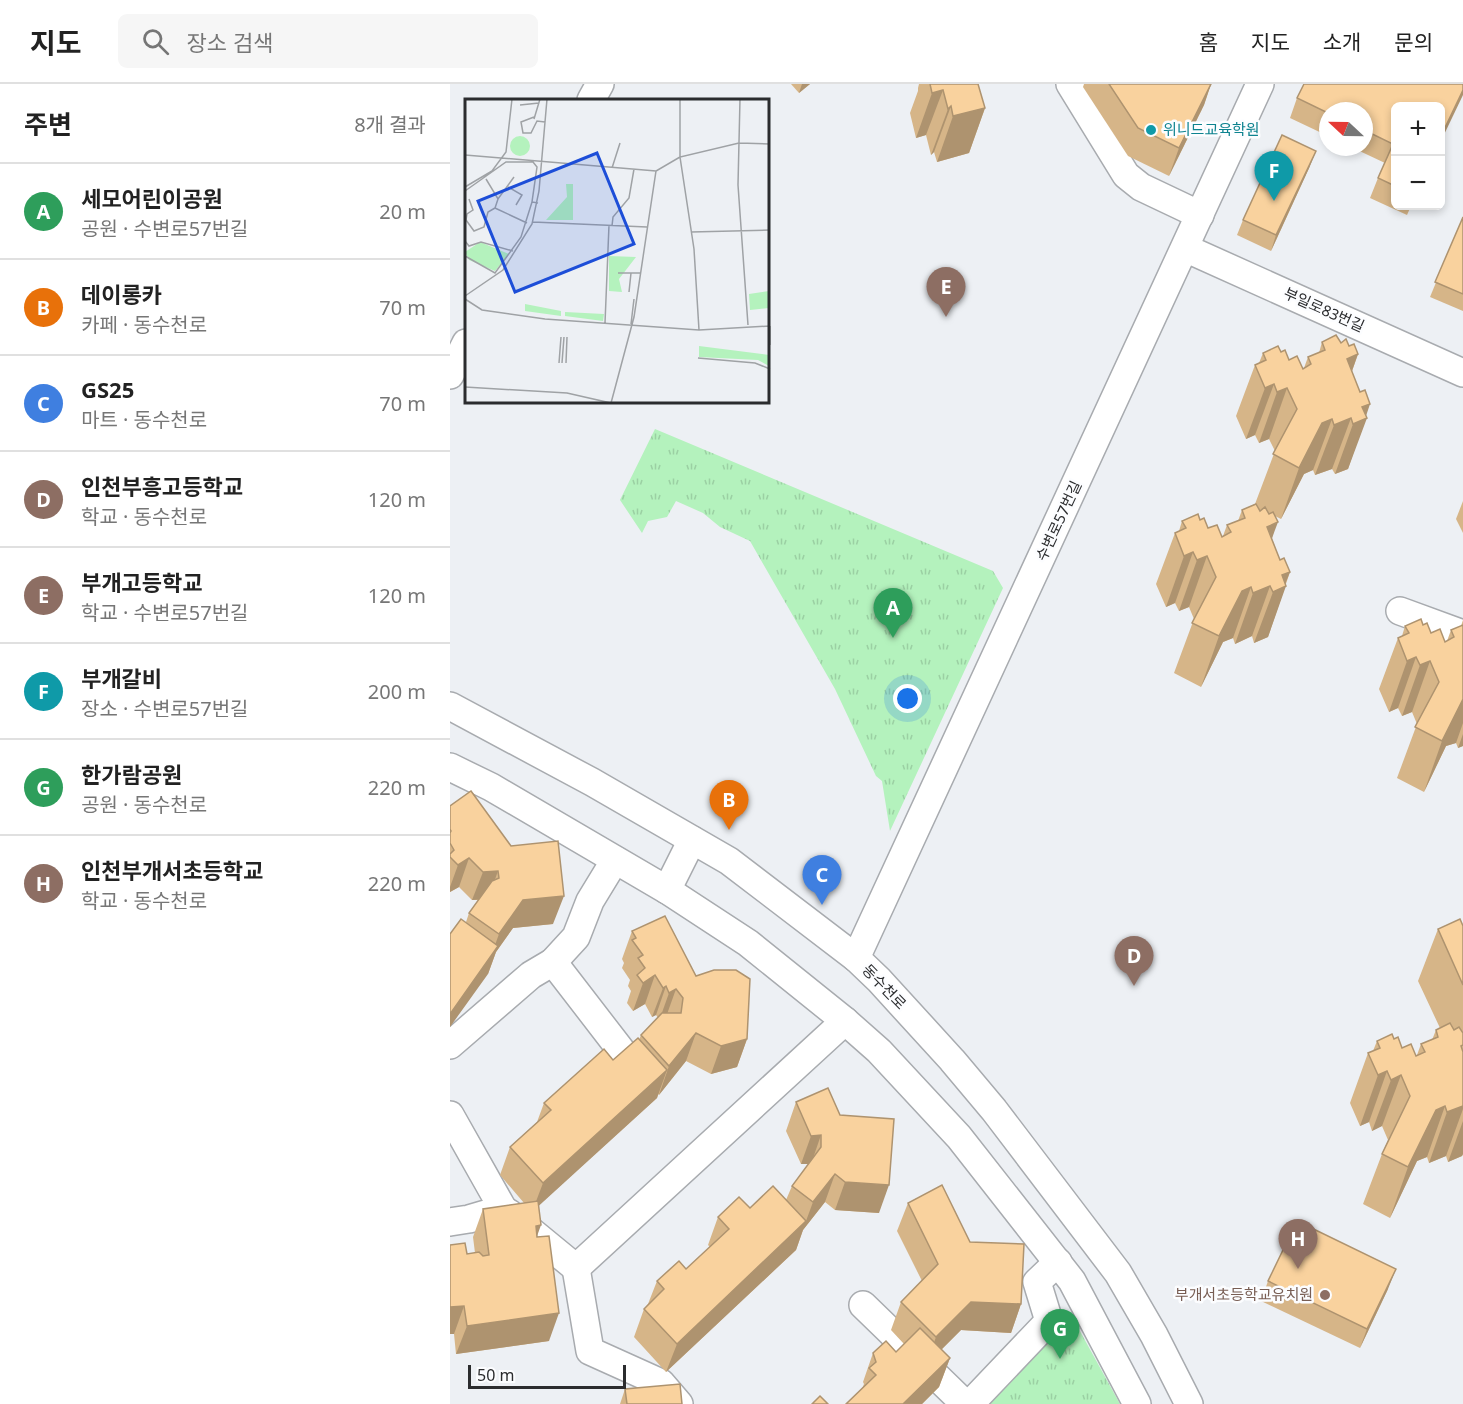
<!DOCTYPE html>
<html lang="ko">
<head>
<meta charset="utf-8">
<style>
	body { margin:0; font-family:"Noto Sans","Noto Sans KR",sans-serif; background:#f6f6f6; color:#222 }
	.controls { position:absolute; right:18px; top:18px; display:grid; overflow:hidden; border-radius:9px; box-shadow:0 3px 9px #0003 }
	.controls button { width:54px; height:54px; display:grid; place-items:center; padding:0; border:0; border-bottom:2px solid #e0e0e0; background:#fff; color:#222; font:30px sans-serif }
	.compass { position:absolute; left:869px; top:18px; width:54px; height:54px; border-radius:50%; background:#fff; box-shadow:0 3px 9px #0003; rotate:292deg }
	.scale { position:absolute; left:18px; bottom:15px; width:158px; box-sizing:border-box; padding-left:6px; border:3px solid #2b2c2e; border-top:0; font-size:16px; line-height:21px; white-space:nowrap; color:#2b2c2e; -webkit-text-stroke:4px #fcfdff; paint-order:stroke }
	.you { position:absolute; left:458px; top:615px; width:21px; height:21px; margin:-15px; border:4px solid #fff; border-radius:50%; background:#1a73e8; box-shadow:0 0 0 9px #1a73e833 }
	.badge { display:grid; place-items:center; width:39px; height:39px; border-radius:50%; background:#b45309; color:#fff; font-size:20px; font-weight:700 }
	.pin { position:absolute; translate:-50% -50px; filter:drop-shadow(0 2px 3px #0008) }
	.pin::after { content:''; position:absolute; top:32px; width:21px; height:18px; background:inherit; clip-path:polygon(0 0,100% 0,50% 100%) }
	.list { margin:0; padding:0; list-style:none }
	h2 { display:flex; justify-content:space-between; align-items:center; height:78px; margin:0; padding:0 24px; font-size:26px }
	h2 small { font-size:20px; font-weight:400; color:#767676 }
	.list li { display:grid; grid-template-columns:39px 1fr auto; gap:18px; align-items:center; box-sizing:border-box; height:96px; padding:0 24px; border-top:2px solid #e0e0e0 }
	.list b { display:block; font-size:22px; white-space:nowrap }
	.list p { margin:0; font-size:20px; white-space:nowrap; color:#767676 }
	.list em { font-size:20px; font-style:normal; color:#767676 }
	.icon { flex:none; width:33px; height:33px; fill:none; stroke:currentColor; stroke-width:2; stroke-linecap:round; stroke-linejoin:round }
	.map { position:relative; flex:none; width:1013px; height:1320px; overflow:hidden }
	header { display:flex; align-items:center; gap:36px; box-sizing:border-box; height:84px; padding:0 30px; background:#fff; border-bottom:2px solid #e0e0e0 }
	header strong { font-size:28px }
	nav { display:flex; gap:33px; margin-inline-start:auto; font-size:21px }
	.search { width:420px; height:54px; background:#f6f6f6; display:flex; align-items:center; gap:15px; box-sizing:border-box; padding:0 21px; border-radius:9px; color:#767676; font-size:22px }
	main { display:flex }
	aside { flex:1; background:#fff }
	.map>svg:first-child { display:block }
</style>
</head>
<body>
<header>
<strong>지도</strong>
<div class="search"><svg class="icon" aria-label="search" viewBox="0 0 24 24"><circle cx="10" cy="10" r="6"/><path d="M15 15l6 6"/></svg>장소 검색</div>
<nav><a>홈</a><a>지도</a><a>소개</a><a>문의</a></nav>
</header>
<main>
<aside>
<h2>주변<small>8개 결과</small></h2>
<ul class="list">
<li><span class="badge" style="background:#2e9e5b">A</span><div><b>세모어린이공원</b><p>공원 · 수변로57번길</p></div><em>20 m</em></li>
<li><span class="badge" style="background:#e8710a">B</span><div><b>데이롱카</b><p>카페 · 동수천로</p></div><em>70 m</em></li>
<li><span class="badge" style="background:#3f7fe0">C</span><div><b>GS25</b><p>마트 · 동수천로</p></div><em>70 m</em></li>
<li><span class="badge" style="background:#8d6e63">D</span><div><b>인천부흥고등학교</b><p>학교 · 동수천로</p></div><em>120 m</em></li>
<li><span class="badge" style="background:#8d6e63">E</span><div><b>부개고등학교</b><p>학교 · 수변로57번길</p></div><em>120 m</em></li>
<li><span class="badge" style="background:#0f9aa8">F</span><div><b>부개갈비</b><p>장소 · 수변로57번길</p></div><em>200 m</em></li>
<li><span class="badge" style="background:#2e9e5b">G</span><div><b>한가람공원</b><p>공원 · 동수천로</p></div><em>220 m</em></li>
<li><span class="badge" style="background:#8d6e63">H</span><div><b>인천부개서초등학교</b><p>학교 · 동수천로</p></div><em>220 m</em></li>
</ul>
</aside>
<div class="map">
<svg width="1013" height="1320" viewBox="0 0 1013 1320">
	<defs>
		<pattern id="park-tufts" width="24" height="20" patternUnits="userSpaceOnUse" patternTransform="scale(1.5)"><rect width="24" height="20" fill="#b4f2bd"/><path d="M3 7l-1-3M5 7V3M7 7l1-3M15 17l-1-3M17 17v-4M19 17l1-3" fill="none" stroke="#9bd0a3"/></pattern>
	</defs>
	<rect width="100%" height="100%" fill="#edf0f4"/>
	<!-- park -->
	<g fill="url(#park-tufts)">
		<path d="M205,345l338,142 10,17 -113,243 -8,-50 -6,-5 -41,-87 -85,-148 -30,-14 -17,-14 -27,-12 -9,16 -19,4 -6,12 -22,-33z"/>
		<path d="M620,1229l50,91h-139z"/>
	</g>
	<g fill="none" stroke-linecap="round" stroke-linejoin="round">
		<!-- minor casing -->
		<g stroke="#a8abaf" stroke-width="30">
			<g id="minor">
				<path d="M620,0l56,91 15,12 59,28"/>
				<path d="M141,16l9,-16"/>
				<path d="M735,164l278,125"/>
				<path d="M0,291l16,-32"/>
				<path d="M950,527l63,23"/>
				<path d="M0,622l142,76 137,79 127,97 23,22 73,80 42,50 124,163 36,62 35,69"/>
				<path d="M0,683l41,20 176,103 25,-50"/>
				<path d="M217,806l81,53 97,78 34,30 80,86 113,144 65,123"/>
				<path d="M406,874l404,-874"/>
				<path d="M103,878l23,-25 14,-36 25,-41"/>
				<path d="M0,961l81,-70 22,-13 74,96"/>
				<path d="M0,1031l53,94 -34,10 -19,3"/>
				<path d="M59,1129l67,55 269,-247"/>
				<path d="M126,1184l14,83 71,32 18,21"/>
				<path d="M413,1221l102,99"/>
				<path d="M520,1320l79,-83 -12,-39 21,-20"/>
			</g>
		</g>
		<!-- minor -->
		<use href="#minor" stroke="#fff" stroke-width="27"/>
	</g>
	<!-- wall -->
	<g fill="#d6b588">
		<path d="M341,0h19l-11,9z"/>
		<path d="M469,0h59l7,24 -16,45 -32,9 -3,-10 -3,3 -5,-20 -10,3 -6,-25 8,-22v-3z"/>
		<path d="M634,0h127l-7,21 -35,71 -41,-20 -45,-69z"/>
		<path d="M847,14l98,8v100h16l-4,9 -37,-17 8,-20 7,-15 -34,-16h13v-36h-36v25l-38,-18z"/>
		<path d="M860,82l-39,85 -34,-16 6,-15z"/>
		<path d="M1013,133v94l-33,-14z"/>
		<path d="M872,258l19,1 8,3 9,8 -6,17 14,44 -18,54 -13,5 -3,-5 -17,6 -2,-5 -9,4 -23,45 -6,-3 -3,23 8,21 10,12 -22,65 -14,6 -2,-7 -17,8 -2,-6 -10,4 -22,45 -27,-14 20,-54 -5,-12 -10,4 -4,-8 -9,4 -10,-23 19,-51 4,-2 3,-10 18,-1 8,8 14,9 1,-1 4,-11 11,-4 4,-11 13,-6 20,-53 -6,-12 -10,4 -4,-8 -9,4 -10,-23 19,-51 4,-2 4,-10 18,-1 8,8 14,9 1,-1 4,-11 11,-4z"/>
		<path d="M1013,417v32l-7,-14z"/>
		<path d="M1013,536v126l-5,2 -2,-5 -10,3 -22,46 -27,-14 20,-54 -5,-12 -10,4 -4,-8 -9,4 -10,-23 19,-51 4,-2 3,-10 18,-1 8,8 14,9 2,-1 4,-11 10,-4z"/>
		<path d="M0,722l103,118 -40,4 -17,24 -8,22 -22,-52 3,-9 10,-13h-7l-13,-13 -9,5z"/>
		<path d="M1013,842v228l-1,2 -14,6 -2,-6 -17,7 -2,-6 -10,4 -27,57 -27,-14 19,-50 6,-14 -6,-14 -10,5 -3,-9 -9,4 -10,-23 18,-50 5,-2 4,-10 17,-2 8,9 14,8 1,-1 4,-11 11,-4 4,-10 4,-2 -22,-47 20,-52z"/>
		<path d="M182,847l64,45 51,63 -10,28 -26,7 -25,-13 -27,34 -1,-1 -1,4 -119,108 -1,30 12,105 -93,13 -2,-20h-4v-89l17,9 8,-1 -2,-16 10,-28 41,-6 -24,-28 10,-28 27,-25 7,-19 69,-43 26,-20 2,-5 17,-17 -2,-3 -4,2 -7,-13 -12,7 -6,-8 4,-12 -3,-5 2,-6 -8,-12 2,-5 -2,-4z"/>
		<path d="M346,1018l83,111 -44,-3 -10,-8 -22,28 -7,20 -130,122 -32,-35 10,-28 4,-5 9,-23 29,-12 24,-22 -2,-2 10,-28 32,-9 36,-8 6,-14 17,-22h-8l-15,-33z"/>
		<path d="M458,1119l62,39 51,62 -10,29 -50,-3 -20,20 9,8 -11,29 -17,17h-76l16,-15 2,-5 -1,-2 10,-29 23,-1 8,-8 -13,-14 10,-28 21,-21 -25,-50z"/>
		<path d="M818,1197l120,8 -28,59 -99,-47z"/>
		<path d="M175,1305l57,15h-62z"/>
	</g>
	<!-- shaded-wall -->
	<g fill="#ae936f">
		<path d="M352,0h8l-11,9z"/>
		<path d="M761,0l-7,21 -35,71 10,-28z"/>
		<path d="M493,6l-17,45 -10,3 16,-45z"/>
		<path d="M1013,6v5l-23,48v-5z"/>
		<path d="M501,22l-17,46 -3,3 17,-46z"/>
		<path d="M535,24l-16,45 -32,9 16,-46z"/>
		<path d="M866,67l-6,15 -39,85 5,-16z"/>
		<path d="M908,270l-18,51 7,-46z"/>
		<path d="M824,300l-19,51 -9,4 19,-51z"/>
		<path d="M837,304l-18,51 -10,4 18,-51z"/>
		<path d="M920,320l-5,15 2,-1 -19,51 -13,5 18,-50 9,-17z"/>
		<path d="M901,334l-19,51 -17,6 19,-50z"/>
		<path d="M882,335l-19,51 -9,4 -23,45 18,-51 23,-45z"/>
		<path d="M828,438l-19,51 8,-46z"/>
		<path d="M743,468l-18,51 -9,4 18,-51z"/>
		<path d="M757,472l-18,51 -10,4 18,-51z"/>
		<path d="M840,488l-6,15 2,-1 -18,51 -14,6 19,-51 9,-17z"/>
		<path d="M820,502l-18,50 -17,8 18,-51z"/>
		<path d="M801,503l-18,51 -10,4 -22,45 18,-51 23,-45z"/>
		<path d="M966,573l-18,51 -9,4 18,-51z"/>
		<path d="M980,577l-18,51 -10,4 18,-51z"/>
		<path d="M1013,615v24l-7,20 -10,3 -22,46 18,-51z"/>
		<path d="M1013,650v12l-5,2z"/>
		<path d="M19,774l-10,29 -9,5v-5l8,-22z"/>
		<path d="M48,787l-10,28 -16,1 11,-28z"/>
		<path d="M114,812l-11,28 -40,4 -17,24 -8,22 -38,53v-13l41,-58 8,-22 24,-34z"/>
		<path d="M205,891l-10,29 -12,7 10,-28z"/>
		<path d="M216,902l-10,29 -4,2 11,-29z"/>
		<path d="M226,905l-10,28 -7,4 10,-28z"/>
		<path d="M246,949l-10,28 -27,34 10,-29z"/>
		<path d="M297,955l-10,28 -26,7 10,-28z"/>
		<path d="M217,986l-10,28 -125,114 11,-29z"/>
		<path d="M937,987l-18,51 -9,4 18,-51z"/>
		<path d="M951,991l-19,51 -10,5 19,-51z"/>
		<path d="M995,1022l-18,51 -10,4 -27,57 18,-51 28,-57z"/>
		<path d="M1013,1022v3l-17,47 -17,7 18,-51z"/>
		<path d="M1013,1037v33l-1,2 -14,6z"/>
		<path d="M371,1051l-10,29h-10l10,-28z"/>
		<path d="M385,1090l-10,28 -22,28 -7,20 -130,122 11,-28 129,-123 7,-19z"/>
		<path d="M395,1098l44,3 -10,28 -44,-3z"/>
		<path d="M91,1141l-10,28 5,-27z"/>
		<path d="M946,1185l-8,20 -28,59 7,-19z"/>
		<path d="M521,1218l50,2 -10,29 -50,-3 -35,35 10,-28z"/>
		<path d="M14,1222l-10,28h-4v-27z"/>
		<path d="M109,1229l-10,28 -93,13 11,-28z"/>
		<path d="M500,1274l-11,29 -17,17h-19z"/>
	</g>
	<!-- building -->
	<g fill="#f9d29e" stroke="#ae936f" stroke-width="1.5">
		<path d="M480,0h48l7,24 -32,8 -2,-10 -3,3 -5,-19 -11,3z"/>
		<path d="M659,0h102l-32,64 -41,-20z"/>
		<path d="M854,0h159v6l-23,48v-32h-45v80l-17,-8 15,-34 -29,-14v-19h-36v2l-31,-15z"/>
		<path d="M832,51l34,16 -40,84 -33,-15z"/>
		<path d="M1013,133v77l-28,-12z"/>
		<path d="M886,251l5,8 5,-4 3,7 5,-2 4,10 -11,5 13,33 5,-2 5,14 -8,3 5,11 -14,6 -2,-6 -17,7 -2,-6 -10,4 -23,45 -26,-14 24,-45 -10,-21 -10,4 -3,-8 -9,4 -10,-23 11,-5 -3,-7 15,-7 3,6 4,-2 4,10 8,-4 6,13 8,-5 -3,-7 17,-7 -3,-8z"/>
		<path d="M806,420l4,7 5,-4 4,7 4,-2 5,10 -11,5 13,33 4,-2 6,14 -8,3 4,11 -13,6 -3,-6 -17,7 -2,-6 -9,4 -23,45 -27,-13 24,-46 -9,-21 -10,4 -4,-8 -9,4 -9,-23 11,-5 -4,-7 16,-7 2,6 4,-2 4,10 9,-3 5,12 9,-5 -4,-7 18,-7 -3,-8z"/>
		<path d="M971,535l2,6 4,-2 4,10 9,-4 5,13 9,-5 -3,-7 12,-5v74l-21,42 -27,-14 24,-45 -9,-21 -10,4 -4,-8 -9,4 -9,-23 11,-5 -4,-7z"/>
		<path d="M21,707l40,55 47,-5 6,55 -41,4 -24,34 -30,-21 23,-32 7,-3 -1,-7 -15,1 -14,-14 -11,7 -8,-8v-3l4,-4 -4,-7v-10l1,-2 -1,-2v-23z"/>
		<path d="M215,832l31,60 18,-6h22l14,9 -3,60 -26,7 -25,-13 -27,33 -28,-31 21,-22h19l2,-15 -7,-9 -7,4 -3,-7 -3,2 -8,-13 -12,8 -6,-8 8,-7 -7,-10 5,-3 -11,-15 4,-2 -4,-7z"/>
		<path d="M11,835l37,27 -48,68v-80z"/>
		<path d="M1010,835l3,7v59l-25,-56z"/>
		<path d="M1000,939l4,7 5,-3 4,6v12l-2,1 2,6v54l-16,6 -2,-6 -9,4 -28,57 -26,-13 28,-58 -9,-21 -10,5 -4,-9 -9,4 -10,-22 12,-5 -3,-7 15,-7 2,5 4,-2 4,11 9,-4 5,12 9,-4 -4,-8 17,-7 -2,-7z"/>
		<path d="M188,954l29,32 -124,113 -33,-36 41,-37 -7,-7 60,-54 9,11z"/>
		<path d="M378,1004l12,27 54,4 -5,66 -44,-3 -10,-8 -22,28 -21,-16 29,-39v-12l-10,1 -15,-34z"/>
		<path d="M492,1101l28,57 54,2 -3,60 -50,-2 -35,35 -35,-35 37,-38 -30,-61z"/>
		<path d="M323,1102l33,35 -129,123 -33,-35 20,-20 -7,-8 22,-20 7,8 43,-40 -11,-12 21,-20 11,11z"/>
		<path d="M88,1117l3,24 -5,1 1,11 12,-1 10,77 -92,13 -3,-20 -14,1v-62l15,-2 2,11 12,-2 4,4 6,-1 -6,-46z"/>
		<path d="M847,1137l99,48 -29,60 -99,-48z"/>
		<path d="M470,1244l30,30 -47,46h-57l30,-29 -7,-7 7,-6 -3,-9 13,-12 10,11z"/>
		<path d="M230,1300l2,20h-55l-2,-15z"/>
		<path d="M370,1312l8,8h-16z"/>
	</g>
	<!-- markers -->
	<circle fill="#0f9aa8" stroke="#fcfdff" stroke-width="2" cx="701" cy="46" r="6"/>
	<circle fill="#8d6e63" stroke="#fcfdff" stroke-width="2" cx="875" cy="1211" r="6"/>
	<g text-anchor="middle" stroke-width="5" stroke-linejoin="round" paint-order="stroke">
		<!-- culture labels -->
		<g font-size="15" fill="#0d838f" stroke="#fcfdff" text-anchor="start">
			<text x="713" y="51">위니드교육학원</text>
		</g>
		<!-- street labels -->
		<g font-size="15" fill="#2b2c2e" stroke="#fcfdff">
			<text transform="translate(874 226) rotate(24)" y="5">부일로83번길</text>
			<text transform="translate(609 437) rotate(-65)" y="5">수변로57번길</text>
			<text transform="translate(434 903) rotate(46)" y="5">동수천로</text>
		</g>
		<!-- education labels -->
		<g font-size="15" fill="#785e54" stroke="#fcfdff" text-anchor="end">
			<text x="863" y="1216">부개서초등학교유치원</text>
		</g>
	</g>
	<!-- overview -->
	<g transform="translate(15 15)">
		<rect width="304" height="304" fill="#edf0f4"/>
		<path d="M45 47a10 10 0 1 1 20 0a10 10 0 1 1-20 0ZM101,85h7v36h-27l21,-23zM15,143l29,12 -14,17 -26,-11 -4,-8zM144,157l27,1 -17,22 3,13 -13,-1zM304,171v38l-19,2 -1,-16 20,-3zM60,205l36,7v5l-36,-5zM100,213l39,2 -1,7 -38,-5zM234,247l70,9v11l-11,-6 -59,-3z" fill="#b4f2bd"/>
		<path fill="none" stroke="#9fa2a5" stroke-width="1.5" d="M275,0l-2,86 10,140M55,6l19,-2M69,18l-13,5 2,11h8l6,-12 8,1M69,20l6,-20M0,56l191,16M147,69l8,-25M21,80l12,20 16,-22M0,88l27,-16 14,-19 6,-53M43,88l14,8 -6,10M0,92l41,-29h27l4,5 -5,35 6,1M4,100l4,11 -6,4 -1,6 8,11 10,-4 4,-15 7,-4M33,100l-3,9 32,15M68,123l114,5M147,127l1,-9 16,-19 5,-29M226,133l79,-2M0,142l4,5 12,-4 32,9M0,157l30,17 26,-36 11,-35M153,174h22M164,193l2,-19M0,197l38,-26 29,-46 7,-33 8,-92M0,200l17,11 63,9 154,11 71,-4M140,224l4,-98M166,225l3,-25M305,227v19M234,231l-5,-81 -14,-92 59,-14 31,1M233,259l57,5 15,6M94,264l2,-26M97,264l2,-26M101,264l1,-26M0,288l102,6 44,10 23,-86 22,-146 24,-14v-58"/>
		<path fill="#1d4ed8" fill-opacity="0.15" stroke="#1d4ed8" stroke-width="3" d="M132,54l37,91 -119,48 -37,-91z"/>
		<rect width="304" height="304" fill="none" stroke="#2b2c2e" stroke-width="3"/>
	</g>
</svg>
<div class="controls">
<button>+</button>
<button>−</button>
</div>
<svg class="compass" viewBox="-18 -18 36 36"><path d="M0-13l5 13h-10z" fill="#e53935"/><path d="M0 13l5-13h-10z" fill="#767676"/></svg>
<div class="scale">50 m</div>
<div class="you"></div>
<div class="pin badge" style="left:443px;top:554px;background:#2e9e5b">A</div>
<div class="pin badge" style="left:279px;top:746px;background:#e8710a">B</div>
<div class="pin badge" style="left:372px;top:821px;background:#3f7fe0">C</div>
<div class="pin badge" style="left:684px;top:902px;background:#8d6e63">D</div>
<div class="pin badge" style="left:496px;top:233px;background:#8d6e63">E</div>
<div class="pin badge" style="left:824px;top:117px;background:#0f9aa8">F</div>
<div class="pin badge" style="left:610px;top:1275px;background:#2e9e5b">G</div>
<div class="pin badge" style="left:848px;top:1185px;background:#8d6e63">H</div>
</div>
</main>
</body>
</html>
